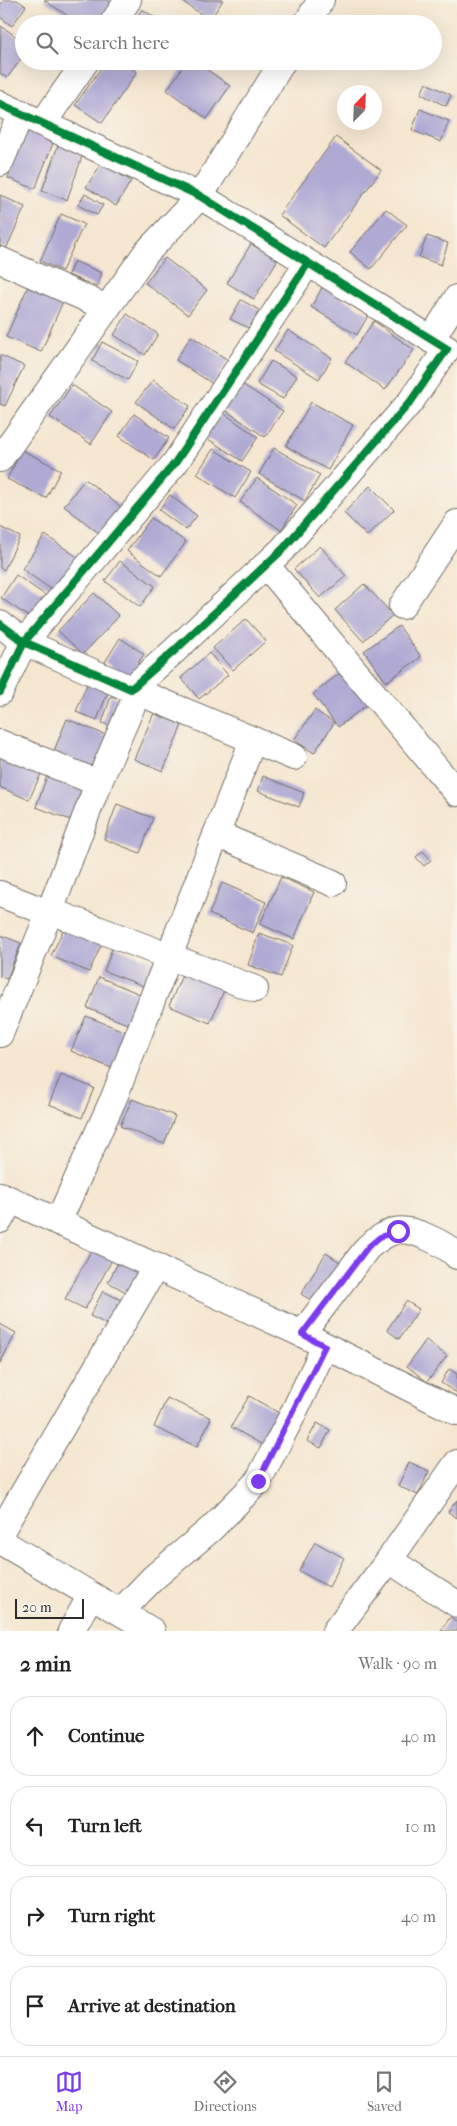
<!DOCTYPE html>
<html lang="en">
<head>
<meta charset="utf-8">
<style>
	body { margin:0; font-family:"IM FELL French Canon",serif; background:#f2f2f2; color:#222 }
	.compass { position:absolute; left:337px; top:85px; width:45px; height:45px; border-radius:50%; background:#fff; box-shadow:0 5px 20px #0002; rotate:23deg }
	.scale { position:absolute; left:15px; bottom:12px; width:69px; box-sizing:border-box; padding-left:5px; border:2px solid #2b2b2b; border-top:0; font-size:14px; line-height:18px; white-space:nowrap; color:#2b2b2b; -webkit-text-stroke:4px #f7f3e8; paint-order:stroke }
	.stop { position:absolute; width:15px; height:15px; margin:-11px; border:4px solid #7c3aed; border-radius:50%; background:#fff }
	.stop.end { background:#7c3aed; border-color:#fff; box-shadow:0 1px 5px #0008 }
	.list { margin:0; padding:0; list-style:none }
	h2 { display:flex; justify-content:space-between; align-items:center; height:65px; margin:0; padding:0 20px; font-size:21px }
	h2 small { font-size:16px; font-weight:400; color:#767676 }
	.list li { display:grid; grid-template-columns:32px 1fr auto; gap:15px; align-items:center; box-sizing:border-box; height:80px; margin:0 10px 10px; padding:0 10px; border:1px solid #e0e0e0; border-radius:20px }
	.list b { display:block; font-size:19px; white-space:nowrap }
	.list em { font-size:16px; font-style:normal; color:#767676 }
	.icon { flex:none; width:28px; height:28px; fill:none; stroke:currentColor; stroke-width:2; stroke-linecap:round; stroke-linejoin:round }
	.map { position:relative; flex:none; width:457px; height:1631px; overflow:hidden }
	.search { position:absolute; background:#fff; box-shadow:0 5px 20px #0002; left:15px; right:15px; top:15px; height:55px; display:flex; align-items:center; gap:12px; box-sizing:border-box; padding:0 18px; border-radius:28px; color:#767676; font-size:19px }
	.sheet { height:425px; background:#fff }
	nav { display:flex; justify-content:space-around; align-items:center; box-sizing:border-box; height:70px; border-top:1px solid #e0e0e0; background:#fff; font-size:14px; color:#767676 }
	nav a { display:grid; justify-items:center; gap:2px }
	nav .on { color:#7c3aed }
	.map>svg:first-child { display:block }
</style>
</head>
<body>
<div class="map">
<svg width="457" height="1631" viewBox="0 0 457 1631">
	<rect width="100%" height="100%" fill="#f7f3e8"/>
	<filter id="ink" filterUnits="userSpaceOnUse"><feTurbulence type="fractalNoise" baseFrequency=".02" numOctaves="2"/><feDisplacementMap in="SourceGraphic" scale="10" xChannelSelector="R" yChannelSelector="G"/><feConvolveMatrix kernelMatrix="1 2 1 2 8 2 1 2 1" color-interpolation-filters="sRGB"/></filter>
	<filter id="wash" filterUnits="userSpaceOnUse"><feTurbulence type="fractalNoise" baseFrequency=".0096" numOctaves="4" result="noise"/><feDisplacementMap in="SourceGraphic" scale="20" xChannelSelector="R" yChannelSelector="G"/><feGaussianBlur stdDeviation="1.12" result="paint"/><feColorMatrix in="noise" values="0 0 0 0 0 0 0 0 0 0 0 0 0 0 0 0 0 1.4 0 .05"/><feComposite in="paint" operator="in"/></filter>
	<g filter="url(#wash)">
		<rect width="100%" height="100%" fill="#f5e6d0"/>
		<g id="blocks">
			<!-- building -->
			<g fill="#afa9d4">
				<path d="M4,0h13l9,6 -14,20 -12,-9v-12z"/>
				<path d="M44,0h64l6,4 -12,20h-22z"/>
				<path d="M180,0h43l-13,20z"/>
				<path d="M142,9l23,15h-33z"/>
				<path d="M1,26l23,16v13l-17,23 -7,-5z"/>
				<path d="M106,61h15l16,11 -35,51 -27,-18z"/>
				<path d="M187,61h8l35,25 -23,33 -40,-29z"/>
				<path d="M426,83l25,12 -5,11 -25,-12z"/>
				<path d="M420,109l29,12 -8,21 -29,-12z"/>
				<path d="M26,131l28,10 -19,48 -27,-11z"/>
				<path d="M336,137l45,33 -57,78 -45,-33z"/>
				<path d="M59,142l25,9 -17,49 -25,-9z"/>
				<path d="M102,163l29,18 -15,25 -30,-19z"/>
				<path d="M85,194l18,11 -6,10 -19,-10z"/>
				<path d="M0,195l25,12 -19,42 -6,-3z"/>
				<path d="M386,209l21,16 -36,44 -21,-17z"/>
				<path d="M61,214l23,10 -22,47 -22,-10z"/>
				<path d="M427,236l21,7 -7,22 -22,-8z"/>
				<path d="M251,244l27,15 -24,40 -27,-16z"/>
				<path d="M165,258l42,32 -19,25 -43,-32z"/>
				<path d="M74,261l28,12 -5,14 -29,-12z"/>
				<path d="M29,284l35,15 -23,53 -35,-15z"/>
				<path d="M323,286l46,28 -12,21 -46,-28z"/>
				<path d="M241,300l18,10 -10,18 -19,-9z"/>
				<path d="M127,314l31,20 -13,21 -31,-20z"/>
				<path d="M374,321l40,29 -29,40 -40,-28z"/>
				<path d="M288,330l44,28 -13,21 -45,-28z"/>
				<path d="M191,336l37,24 -15,24 -37,-24z"/>
				<path d="M102,342l36,19 -10,19 -36,-19z"/>
				<path d="M0,355l24,11 -19,40 -5,-2z"/>
				<path d="M271,361l26,15 -14,23 -26,-15z"/>
				<path d="M153,380l37,26 -16,23 -38,-27z"/>
				<path d="M239,382l44,29 -18,26 -43,-29z"/>
				<path d="M72,385l40,27 -21,32 -41,-27z"/>
				<path d="M311,402l42,23 -25,45 -42,-24z"/>
				<path d="M222,412l36,25 -16,24 -37,-24z"/>
				<path d="M134,414l35,24 -15,22 -35,-24z"/>
				<path d="M274,448l46,27 -15,26 -46,-27z"/>
				<path d="M213,449l38,23 -16,26 -38,-24z"/>
				<path d="M22,450l39,20 -15,28 -39,-19z"/>
				<path d="M257,478l40,27 -16,25 -41,-28z"/>
				<path d="M85,479l36,28 -21,27 -36,-28z"/>
				<path d="M370,486l24,24 -27,26 -23,-23z"/>
				<path d="M170,495l27,21 -11,14 -27,-20z"/>
				<path d="M151,518l35,24 -25,34 -34,-25z"/>
				<path d="M0,527l20,10 -16,33 -4,-2z"/>
				<path d="M45,535l34,23 -24,34 -33,-23z"/>
				<path d="M320,546l26,30 -26,22 -26,-29z"/>
				<path d="M120,561l35,25 -15,21 -35,-26z"/>
				<path d="M16,575l32,22 -16,22 -31,-21z"/>
				<path d="M364,584l29,31 -30,26 -28,-31z"/>
				<path d="M94,593l25,23 -36,38 -25,-23z"/>
				<path d="M246,619l20,22 -33,29 -20,-22z"/>
				<path d="M399,626l22,31 -35,25 -22,-31z"/>
				<path d="M120,638l24,16 -15,24 -24,-16z"/>
				<path d="M209,653l19,22 -29,24 -18,-21z"/>
				<path d="M344,670l25,33 -31,24 -25,-33z"/>
				<path d="M88,681l21,8 -12,31 -21,-8z"/>
				<path d="M111,696l20,7 -9,27 -20,-7z"/>
				<path d="M315,710l19,13 -20,30 -20,-13z"/>
				<path d="M154,713l28,12 -19,46 -29,-12z"/>
				<path d="M67,719l46,19 -15,34 -45,-19z"/>
				<path d="M0,753l44,14 -15,33 -29,-13z"/>
				<path d="M47,776l41,15 -12,31 -40,-15z"/>
				<path d="M263,776l41,17 -5,14 -41,-16z"/>
				<path d="M117,804l36,14 -13,35 -36,-14z"/>
				<path d="M423,851l8,9 -7,6 -8,-9z"/>
				<path d="M281,877l33,15 -20,47 -34,-15z"/>
				<path d="M222,883l44,19 -13,31 -44,-19z"/>
				<path d="M65,926l37,17 -13,29 -38,-16z"/>
				<path d="M259,933l34,12 -12,32 -33,-12z"/>
				<path d="M0,935l21,8 -14,36 -7,-2z"/>
				<path d="M113,946l46,17 -10,25 -45,-17z"/>
				<path d="M185,968l41,18 -16,37 -41,-17z"/>
				<path d="M99,977l48,20 -12,30 -48,-19z"/>
				<path d="M86,1016l45,18 -15,36 -45,-19z"/>
				<path d="M61,1075l33,13 -12,30 -33,-14z"/>
				<path d="M132,1099l43,17 -11,28 -44,-18z"/>
				<path d="M92,1249l20,11 -27,49 -20,-10z"/>
				<path d="M326,1253l25,16 -25,41 -25,-16z"/>
				<path d="M120,1259l25,14 -12,23 -25,-14z"/>
				<path d="M103,1291l28,14 -13,25 -28,-14z"/>
				<path d="M406,1301l13,8 -20,30 -12,-9z"/>
				<path d="M0,1324l16,9 -16,30z"/>
				<path d="M426,1340l21,16 -20,26 -20,-16z"/>
				<path d="M449,1369l8,5v19l-16,-10z"/>
				<path d="M249,1396l39,22 -18,31 -39,-22z"/>
				<path d="M167,1398l44,20 -14,29 -43,-20z"/>
				<path d="M317,1423l13,7 -9,18 -14,-7z"/>
				<path d="M409,1462l20,9 -11,24 -20,-9z"/>
				<path d="M457,1500v18l-9,-6z"/>
				<path d="M315,1542l29,16 -15,29 -30,-16z"/>
				<path d="M450,1617l7,5v9h-16z"/>
			</g>
		</g>
	</g>
	<g filter="url(#ink)">
		<use href="#blocks" fill-opacity="0" stroke="#726c65" stroke-width="1"/>
		<g fill="none" stroke-linecap="round" stroke-linejoin="round">
			<!-- minor casing -->
			<g stroke="#726c65" stroke-width="28">
				<g id="minor">
					<path d="M112,24l16,-24"/>
					<path d="M306,24l15,-24"/>
					<path d="M0,104l200,92 247,153 -36,52 -128,148 -109,102 -43,38 -107,-47 -24,-18"/>
					<path d="M43,123l43,-62"/>
					<path d="M0,163l21,-50"/>
					<path d="M0,260l107,48"/>
					<path d="M431,340l26,-42"/>
					<path d="M0,459l146,-206 54,-57 83,-135"/>
					<path d="M266,565l191,228"/>
					<path d="M402,606l55,-83"/>
					<path d="M131,689l163,68"/>
					<path d="M0,692l24,-50 151,-179 133,-200"/>
					<path d="M0,743l98,40"/>
					<path d="M216,834l117,49"/>
					<path d="M0,894l49,19"/>
					<path d="M50,911l205,78"/>
					<path d="M0,1034l50,-123 46,-122 42,-97"/>
					<path d="M0,1195l302,139 155,78"/>
					<path d="M0,1220l11,-20"/>
					<path d="M58,1222l57,-127 138,-355"/>
					<path d="M302,1334l66,-87c9,-7 16,-13 27,-16 17,-4 51,13 62,25"/>
					<path d="M0,1533l156,-267"/>
					<path d="M0,1541l152,90"/>
					<path d="M389,1560l68,44"/>
					<path d="M120,1612l33,-34 59,-50 46,-47 33,-63 34,-72"/>
					<path d="M71,1631l20,-36"/>
					<path d="M335,1631l54,-71 68,-97"/>
				</g>
			</g>
			<!-- minor -->
			<use href="#minor" stroke="#fff" stroke-width="26"/>
			<!-- cycleway casing -->
			<g stroke="#f7f3e8" stroke-width="11">
				<g id="cycleway">
					<path d="M0,104l200,92 247,153 -36,52 -128,148 -109,102 -43,38 -107,-47 -24,-18"/>
					<path d="M0,692l24,-50 151,-179 133,-200"/>
				</g>
			</g>
			<!-- cycleway -->
			<use href="#cycleway" stroke="#00873e" stroke-width="8"/>
		</g>
	</g>
	<g fill="none" stroke-linecap="round" stroke-linejoin="round" filter="url(#ink)">
		<!-- route -->
		<path stroke="#7c3aed" stroke-width="6" d="M258,1481l67,-135 -23,-12 66,-87 12,-10 18,-6"/>
	</g>
</svg>
<svg class="compass" viewBox="-18 -18 36 36"><path d="M0-13l5 13h-10z" fill="#e53935"/><path d="M0 13l5-13h-10z" fill="#767676"/></svg>
<div class="scale">20 m</div>
<div class="stop" style="left:398px;top:1231px"></div>
<div class="stop end" style="left:258px;top:1481px"></div>
<div class="search"><svg class="icon" aria-label="search" viewBox="0 0 24 24"><circle cx="10" cy="10" r="6"/><path d="M15 15l6 6"/></svg>Search here</div>
</div>
<section class="sheet">
<h2>2 min<small>Walk · 90 m</small></h2>
<ul class="list">
<li><svg class="icon" aria-label="ahead" viewBox="0 0 24 24"><path d="M12 20V5M6 11l6-6 6 6"/></svg><div><b>Continue</b></div><em>40 m</em></li>
<li><svg class="icon" aria-label="left" viewBox="0 0 24 24"><path d="M17 20v-9H6M10 6l-5 5 5 5"/></svg><div><b>Turn left</b></div><em>10 m</em></li>
<li><svg class="icon" aria-label="right" viewBox="0 0 24 24"><path d="M7 20v-9h11M14 6l5 5-5 5"/></svg><div><b>Turn right</b></div><em>40 m</em></li>
<li><svg class="icon" aria-label="arrive" viewBox="0 0 24 24"><path d="M6 21V4h12l-3 4 3 4H6"/></svg><div><b>Arrive at destination</b></div></li>
</ul>
</section>
<nav>
<a class="on"><svg class="icon" aria-label="map" viewBox="0 0 24 24"><path d="M3 6l6-2 6 2 6-2v14l-6 2-6-2-6 2zM9 4v14M15 6v14"/></svg>Map</a>
<a><svg class="icon" aria-label="directions" viewBox="0 0 24 24"><path d="M12 3l9 9-9 9-9-9zM9 14v-3h6M13 9l2 2-2 2"/></svg>Directions</a>
<a><svg class="icon" aria-label="saved" viewBox="0 0 24 24"><path d="M7 4h10v16l-5-4-5 4z"/></svg>Saved</a>
</nav>
</body>
</html>
